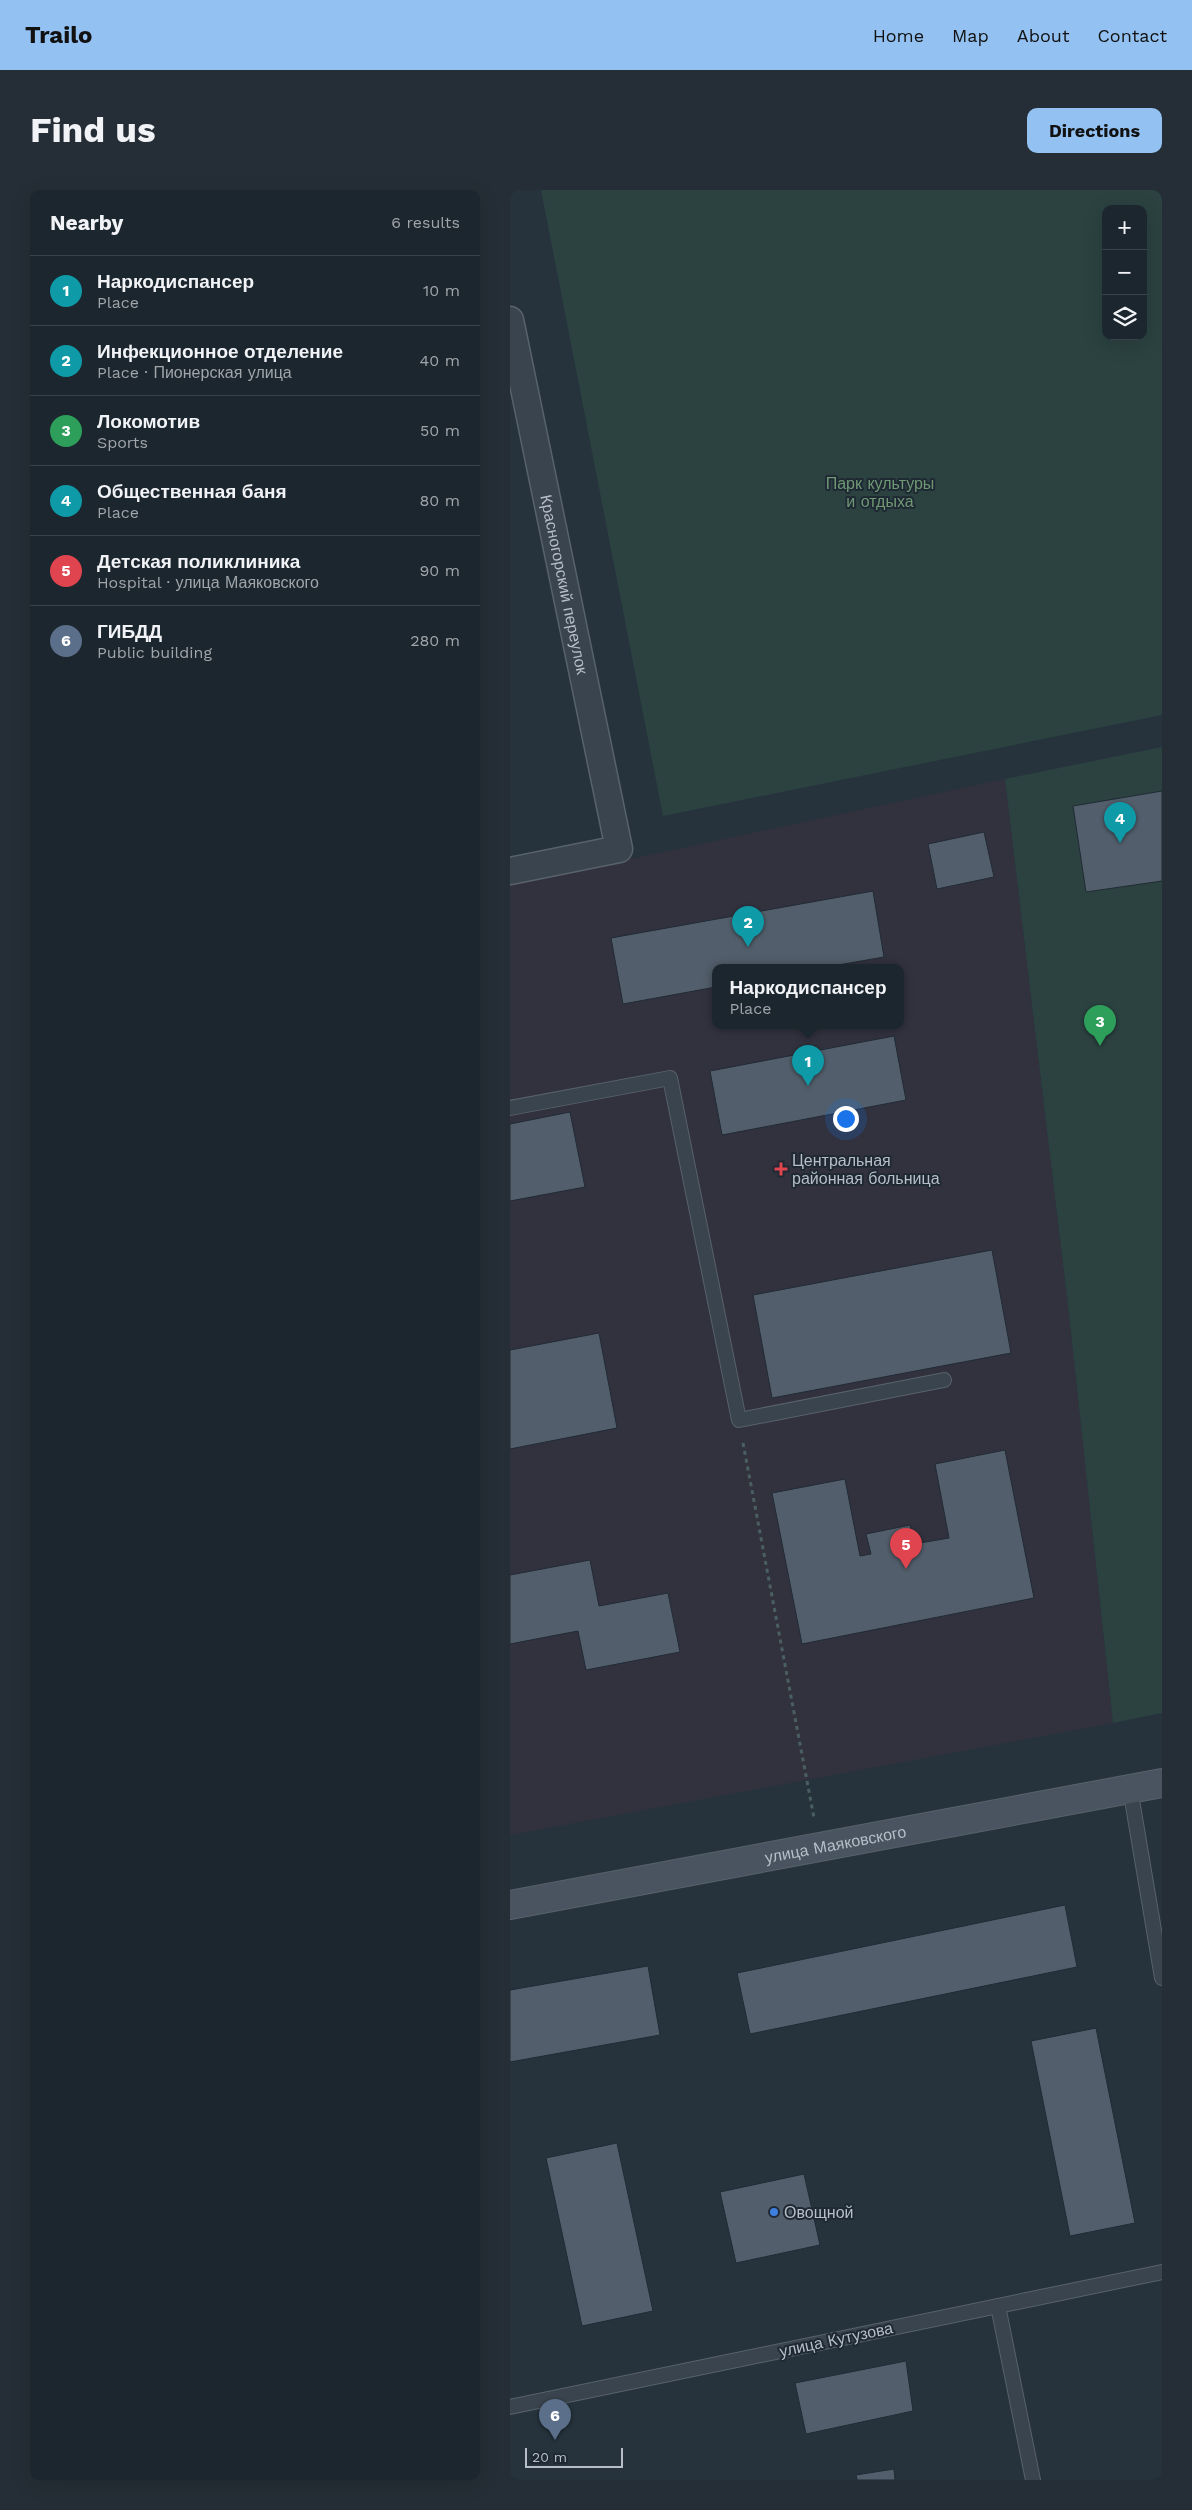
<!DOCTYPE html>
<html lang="en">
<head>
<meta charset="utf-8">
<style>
	body { margin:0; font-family:"Work Sans",sans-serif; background:#252e36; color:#f1f3f6 }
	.controls { position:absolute; right:15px; top:15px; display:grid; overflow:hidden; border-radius:10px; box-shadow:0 5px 20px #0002 }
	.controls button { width:45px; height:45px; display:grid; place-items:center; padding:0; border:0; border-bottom:1px solid #3a434a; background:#1c262e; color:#f1f3f6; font:25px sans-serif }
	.scale { position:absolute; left:15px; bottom:12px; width:98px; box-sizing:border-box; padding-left:5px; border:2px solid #b6bfc8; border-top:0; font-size:14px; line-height:18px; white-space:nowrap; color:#b6bfc8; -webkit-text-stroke:4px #1f2933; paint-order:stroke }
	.you { position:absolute; left:335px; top:928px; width:18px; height:18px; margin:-12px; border:4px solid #fff; border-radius:50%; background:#1a73e8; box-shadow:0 0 0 8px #1a73e833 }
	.badge { display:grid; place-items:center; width:32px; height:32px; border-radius:50%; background:#93c1f1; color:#fff; font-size:16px; font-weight:700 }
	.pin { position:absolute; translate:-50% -41px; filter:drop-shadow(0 1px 2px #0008) }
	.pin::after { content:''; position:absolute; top:26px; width:18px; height:15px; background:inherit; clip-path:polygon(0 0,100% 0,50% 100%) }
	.popup { position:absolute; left:202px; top:774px; width:192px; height:65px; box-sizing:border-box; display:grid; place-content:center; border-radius:10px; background:#1c262e; filter:drop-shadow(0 1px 4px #0005); font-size:16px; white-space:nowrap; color:#a0a5aa }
	.popup b { font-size:19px; color:#f1f3f6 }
	.popup::after { content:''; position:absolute; left:50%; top:100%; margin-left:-10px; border:10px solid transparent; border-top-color:#1c262e }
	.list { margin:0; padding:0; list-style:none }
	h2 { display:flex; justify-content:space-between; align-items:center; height:65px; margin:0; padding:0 20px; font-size:21px }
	h2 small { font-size:16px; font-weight:400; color:#a0a5aa }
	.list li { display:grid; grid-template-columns:32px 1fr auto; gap:15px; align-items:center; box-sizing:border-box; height:70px; padding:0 20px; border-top:1px solid #3a434a }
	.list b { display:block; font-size:19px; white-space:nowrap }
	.list p { margin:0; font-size:16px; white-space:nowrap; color:#a0a5aa }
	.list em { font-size:16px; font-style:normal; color:#a0a5aa }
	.icon { flex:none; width:28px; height:28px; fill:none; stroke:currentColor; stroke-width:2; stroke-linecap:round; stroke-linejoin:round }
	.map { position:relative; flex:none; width:652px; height:2290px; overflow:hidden; border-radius:10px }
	header { display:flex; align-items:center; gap:30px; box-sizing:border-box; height:70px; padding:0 25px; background:#93c1f1; color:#111 }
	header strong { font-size:24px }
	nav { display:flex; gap:28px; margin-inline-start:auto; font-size:18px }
	.intro { display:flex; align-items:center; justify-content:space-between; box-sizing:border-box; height:120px; padding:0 30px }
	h1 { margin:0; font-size:35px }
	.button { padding:12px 22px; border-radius:10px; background:#93c1f1; color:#111; font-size:18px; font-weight:700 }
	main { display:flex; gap:30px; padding:0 30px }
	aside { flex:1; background:#1c262e; border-radius:10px; box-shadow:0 5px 20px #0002 }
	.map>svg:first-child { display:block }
</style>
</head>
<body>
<header>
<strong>Trailo</strong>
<nav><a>Home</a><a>Map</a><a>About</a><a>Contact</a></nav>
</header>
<div class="intro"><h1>Find us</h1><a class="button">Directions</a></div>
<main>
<aside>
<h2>Nearby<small>6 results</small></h2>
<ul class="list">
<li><span class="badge" style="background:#0f9aa8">1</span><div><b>Наркодиспансер</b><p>Place</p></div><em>10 m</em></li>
<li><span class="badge" style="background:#0f9aa8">2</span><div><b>Инфекционное отделение</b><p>Place · Пионерская улица</p></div><em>40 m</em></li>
<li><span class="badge" style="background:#2e9e5b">3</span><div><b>Локомотив</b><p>Sports</p></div><em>50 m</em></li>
<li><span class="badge" style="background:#0f9aa8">4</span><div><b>Общественная баня</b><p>Place</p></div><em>80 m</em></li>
<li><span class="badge" style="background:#e0444e">5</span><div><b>Детская поликлиника</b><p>Hospital · улица Маяковского</p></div><em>90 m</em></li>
<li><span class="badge" style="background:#5c6f8a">6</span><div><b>ГИБДД</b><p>Public building</p></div><em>280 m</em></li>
</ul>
</aside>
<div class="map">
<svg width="652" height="2290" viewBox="0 0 652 2290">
	<rect width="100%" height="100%" fill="#26333d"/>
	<!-- medical -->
	<path fill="#32323f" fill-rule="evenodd" d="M495,589l64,535 44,409 -603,112v-950zM206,777h184v58h-184z"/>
	<!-- green -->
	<g fill="#2b4241" fill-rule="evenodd">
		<path d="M31,0h621v525l-499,101zM596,19h37v127h-37z"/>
		<path d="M652,557v966l-49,10 -44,-409 -64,-535z"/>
	</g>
	<!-- building -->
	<g fill="#525e6b" stroke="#212b35">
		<path d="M652,601v90l-76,11 -13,-86z"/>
		<path d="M474,642l10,45 -57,12 -9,-45z"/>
		<path d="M363,701l11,66 -57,10h-111v20l-93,17 -12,-66z"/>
		<path d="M384,846l12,64 -184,35 -12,-64z"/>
		<path d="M60,922l15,75 -75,14v-77z"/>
		<path d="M482,1060l19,103 -239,45 -19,-103z"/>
		<path d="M89,1143l18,95 -107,21v-99z"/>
		<path d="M495,1260l29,148 -232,46 -30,-151 73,-14 15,77 11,-2 -5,-20 44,-9 4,19 35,-6 -14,-74z"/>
		<path d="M80,1370l9,46 69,-13 12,59 -94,18 -8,-39 -68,13v-69z"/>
		<path d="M555,1715l12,62 -327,67 -13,-61z"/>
		<path d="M138,1776l12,69 -150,27v-72z"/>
		<path d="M586,1838l39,195 -65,13 -39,-195z"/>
		<path d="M107,1953l36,168 -71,15 -36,-168z"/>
		<path d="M294,1984l16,71 -84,18 -16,-71z"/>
		<path d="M396,2171l7,50 -107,23 -11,-51z"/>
		<path d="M384,2279l1,11h-38l-1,-5z"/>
	</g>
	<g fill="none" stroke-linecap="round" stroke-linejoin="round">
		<!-- service casing -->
		<g stroke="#58626b" stroke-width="16">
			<g id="service">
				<path d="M0,918l160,-30 69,342 205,-40"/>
				<path d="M620,1598l32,190"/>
				<path d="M488,2116l35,174"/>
				<path d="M0,2217l652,-135"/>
			</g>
		</g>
		<!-- minor casing -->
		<g stroke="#58626b" stroke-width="29">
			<g id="minor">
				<path id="s1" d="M0,130l109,529 -109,22"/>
			</g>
		</g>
		<!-- secondary casing -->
		<g stroke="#58626b" stroke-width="30">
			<g id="secondary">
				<path id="s2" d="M0,1715l652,-122"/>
			</g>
		</g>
		<!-- path -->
		<path stroke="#4a5f5f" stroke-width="3" stroke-dasharray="4 4" stroke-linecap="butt" d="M233,1253l71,375"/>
		<!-- service -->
		<use href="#service" stroke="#3a444e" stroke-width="14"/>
		<!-- minor -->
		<use href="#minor" stroke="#3a444e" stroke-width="26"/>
		<!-- secondary -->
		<use href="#secondary" stroke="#495460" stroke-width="28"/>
	</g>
	<!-- markers -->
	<path fill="#e0444e" stroke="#1f2933" stroke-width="2" d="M268.5 971.5h5v5h5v5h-5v5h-5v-5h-5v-5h5z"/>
	<circle fill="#3f7fe0" stroke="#1f2933" stroke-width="2" cx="264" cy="2022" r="5"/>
	<g text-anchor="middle" stroke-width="4" stroke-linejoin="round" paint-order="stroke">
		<!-- park labels -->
		<g font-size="16" fill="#6f9874" stroke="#1f2933">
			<text x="370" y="299">Парк культуры<tspan x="370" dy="18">и отдыха</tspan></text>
		</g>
		<!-- street labels -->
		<g font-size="16" fill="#b6bfc8" stroke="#1f2933">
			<text dy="6" stroke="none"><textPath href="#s1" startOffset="270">Красногорский переулок</textPath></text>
			<text dy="6" stroke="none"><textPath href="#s2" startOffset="331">улица Маяковского</textPath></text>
			<text transform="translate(326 2149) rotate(-12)" y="6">улица Кутузова</text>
		</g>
		<!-- poi labels -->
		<g font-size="16" fill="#b6bfc8" stroke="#1f2933" text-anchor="start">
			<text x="282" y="976">Центральная<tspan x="282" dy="18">районная больница</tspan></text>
			<text x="274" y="2028">Овощной</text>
		</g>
	</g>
</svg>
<div class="controls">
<button>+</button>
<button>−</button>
<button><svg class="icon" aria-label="layers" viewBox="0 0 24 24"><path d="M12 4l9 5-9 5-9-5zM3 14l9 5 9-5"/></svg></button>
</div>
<div class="scale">20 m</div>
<div class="you"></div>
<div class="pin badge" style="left:298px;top:896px;background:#0f9aa8">1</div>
<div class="popup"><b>Наркодиспансер</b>Place</div>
<div class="pin badge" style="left:238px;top:757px;background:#0f9aa8">2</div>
<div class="pin badge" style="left:590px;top:856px;background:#2e9e5b">3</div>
<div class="pin badge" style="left:610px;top:653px;background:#0f9aa8">4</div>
<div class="pin badge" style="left:396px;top:1379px;background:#e0444e">5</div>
<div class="pin badge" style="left:45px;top:2250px;background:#5c6f8a">6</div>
</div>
</main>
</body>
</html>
